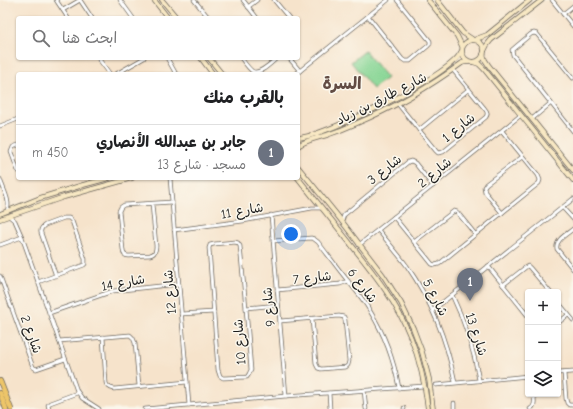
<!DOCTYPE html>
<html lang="ar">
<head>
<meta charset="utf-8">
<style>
	body { margin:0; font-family:"Comic Neue","Playpen Sans Arabic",sans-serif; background:#f6f6f6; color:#202124; direction:rtl }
	.controls { position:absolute; right:12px; bottom:12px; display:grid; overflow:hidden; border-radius:4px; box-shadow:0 1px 3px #0004 }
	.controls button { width:36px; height:36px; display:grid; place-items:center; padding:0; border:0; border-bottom:1px solid #e0e0e0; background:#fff; color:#202124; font:20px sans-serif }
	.you { position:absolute; left:291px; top:234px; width:14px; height:14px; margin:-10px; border:3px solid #fff; border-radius:50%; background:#1a73e8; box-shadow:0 0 0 6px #1a73e833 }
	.badge { display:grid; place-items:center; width:26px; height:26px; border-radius:50%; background:#b45309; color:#fff; font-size:13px; font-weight:700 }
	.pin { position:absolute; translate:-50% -33px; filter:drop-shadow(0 1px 2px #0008) }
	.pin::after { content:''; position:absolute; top:21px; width:14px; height:12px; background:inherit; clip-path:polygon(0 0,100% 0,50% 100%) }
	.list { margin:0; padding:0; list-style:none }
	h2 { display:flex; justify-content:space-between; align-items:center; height:52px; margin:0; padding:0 16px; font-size:17px }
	h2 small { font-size:13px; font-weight:400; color:#757577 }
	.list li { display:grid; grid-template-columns:26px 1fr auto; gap:12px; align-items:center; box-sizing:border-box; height:56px; padding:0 16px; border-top:1px solid #e0e0e0 }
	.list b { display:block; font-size:15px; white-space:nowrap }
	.list p { margin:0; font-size:13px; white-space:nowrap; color:#757577 }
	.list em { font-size:13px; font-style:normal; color:#757577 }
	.icon { flex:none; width:22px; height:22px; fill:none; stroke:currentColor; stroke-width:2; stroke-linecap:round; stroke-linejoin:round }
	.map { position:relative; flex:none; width:573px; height:409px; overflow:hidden; direction:ltr }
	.search { position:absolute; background:#fff; box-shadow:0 1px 3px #0004; left:16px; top:16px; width:284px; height:44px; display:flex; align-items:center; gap:10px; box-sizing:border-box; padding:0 14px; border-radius:4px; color:#757577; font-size:15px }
	.panel { position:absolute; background:#fff; box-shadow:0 1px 3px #0004; left:16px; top:72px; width:284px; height:108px; border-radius:4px; direction:rtl }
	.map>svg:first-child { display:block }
</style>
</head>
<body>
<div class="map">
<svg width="573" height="409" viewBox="0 0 573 409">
	<rect width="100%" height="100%" fill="#fbf7ec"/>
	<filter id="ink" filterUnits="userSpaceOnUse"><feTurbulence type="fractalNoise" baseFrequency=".025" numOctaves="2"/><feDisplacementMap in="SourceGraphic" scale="8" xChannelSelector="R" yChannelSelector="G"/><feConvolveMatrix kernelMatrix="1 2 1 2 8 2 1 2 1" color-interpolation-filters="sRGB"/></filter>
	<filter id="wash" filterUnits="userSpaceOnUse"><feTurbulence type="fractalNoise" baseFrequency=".012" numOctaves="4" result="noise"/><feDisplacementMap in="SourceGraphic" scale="16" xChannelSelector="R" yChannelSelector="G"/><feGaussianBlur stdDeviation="0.9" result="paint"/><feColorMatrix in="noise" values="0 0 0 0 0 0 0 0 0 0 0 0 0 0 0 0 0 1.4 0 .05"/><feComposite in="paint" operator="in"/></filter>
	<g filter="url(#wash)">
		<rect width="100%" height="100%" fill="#f6e3cb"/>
		<!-- green -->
		<path fill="#87d594" stroke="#527858" d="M365,51l22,27 -14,11 -22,-27z"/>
	</g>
	<g filter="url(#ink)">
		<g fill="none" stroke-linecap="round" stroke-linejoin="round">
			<!-- street casing -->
			<g stroke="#686259" stroke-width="4.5">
				<g id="street">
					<path d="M56,0l12,18"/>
					<path d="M80,0l12,18"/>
					<path d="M120,0l13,18"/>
					<path d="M194,0l15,18"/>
					<path d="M243,0l14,18"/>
					<path d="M274,0l15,18"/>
					<path d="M552,0l21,26"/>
					<path d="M248,7l9,-7"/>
					<path d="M63,10l17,-10"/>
					<path d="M563,14l10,-8"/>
					<path d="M368,16l34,43 3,2h5l18,-15 2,-2v-3l-33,-41"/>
					<path d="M98,58l12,16"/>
					<path d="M167,58l9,16"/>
					<path d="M241,58c3,4 7,10 11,13 7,5 20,-9 25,-13"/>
					<path d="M289,58l11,13"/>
					<path d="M116,74l28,-16"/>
					<path d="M296,74l92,-74"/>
					<path d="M573,78l-36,-44 -3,-1 -3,1 -19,16 1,5 60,76"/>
					<path d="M398,104l38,47 2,2 5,-1 43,-35c2,-3 1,-6 -1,-8l-32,-39"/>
					<path d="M532,119l19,-16"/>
					<path d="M0,126l18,-7"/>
					<path d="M419,130l50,-41"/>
					<path d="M18,145l-5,2 -2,5 7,19"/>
					<path d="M170,178l19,227"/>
					<path d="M0,179c3,10 11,22 7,32"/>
					<path d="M152,204l4,42c0,5 -1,8 -6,9l-21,1c-4,0 -6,-2 -6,-6l-4,-39 2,-4 3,-2 48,-3"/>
					<path d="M563,208l10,11"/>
					<path d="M502,213l-17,-21 -1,-5 2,-3 36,-27"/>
					<path d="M271,215l15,181"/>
					<path d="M9,216l6,5 7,16 55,154 5,7 17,11"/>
					<path d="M394,217l38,47 3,1 4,-1 100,-81 1,-3 -2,-5 -36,-44"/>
					<path d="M342,221l2,-6 64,-53 3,-1 4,2 18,23"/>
					<path d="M573,229c-6,5 -18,11 -16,20l16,20"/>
					<path d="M174,230l69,-9 69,-13h10"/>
					<path d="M378,230c10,12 20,24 29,36 25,36 40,75 48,116"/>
					<path d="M273,241l38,-3 3,1 4,3c10,13 20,27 30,39 8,10 16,19 22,30 15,24 24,50 29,77"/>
					<path d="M235,242l3,1 2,3 6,62 5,62 -2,4 -2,3 -24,1 -3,-2 -2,-6 -9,-122 1,-3 4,-1z"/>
					<path d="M414,242l40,-31 3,1 18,22"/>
					<path d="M0,245l22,-8"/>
					<path d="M359,245l162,-130"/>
					<path d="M488,266l40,50"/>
					<path d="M0,276l33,91 3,2 3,-1 26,-9"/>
					<path d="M38,282l46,-17 1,-1v-5l-13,-38 -3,-3h-5l-19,7c-3,2 -5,4 -4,8l15,43"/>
					<path d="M503,285l23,-18 2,-1 2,2 20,24"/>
					<path d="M277,290l63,-6 8,-3"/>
					<path d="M452,295c13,27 22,55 27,85"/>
					<path d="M558,302l15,18"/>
					<path d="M246,308l32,-3"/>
					<path d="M433,310l140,-111"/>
					<path d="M49,313l64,-22 66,-7"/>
					<path d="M181,314l33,-2"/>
					<path d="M280,321l59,-5 5,1 1,3 4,41 -1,4 -2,2 -25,2 -3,-1 -2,-4 -4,-45"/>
					<path d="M558,323l10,-8"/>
					<path d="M103,337l3,46c1,4 4,5 8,6l73,-7"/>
					<path d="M59,341l71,-6 3,3 2,5 4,43"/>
					<path d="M558,373l15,-1"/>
					<path d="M564,373l2,26 1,4 2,2h4"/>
					<path d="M436,385l92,-9"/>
					<path d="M364,390l2,19"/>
					<path d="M329,393l1,16"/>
					<path d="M454,403v6"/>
					<path d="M404,408v1"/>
					<path d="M49,409l-1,-4 2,-2 27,-10"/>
					<path d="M145,409l141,-13 138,-10"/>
					<path d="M530,409c6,-3 4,-9 4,-15"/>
				</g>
			</g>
			<!-- secondary casing -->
			<g stroke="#686259" stroke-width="5.5">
				<g id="secondary">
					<path d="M154,0l14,18"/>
					<path d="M162,0l15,18"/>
					<path d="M428,0l29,36 5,10"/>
					<path d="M437,0l26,33 9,6"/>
					<path d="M476,39l11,-4 43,-35"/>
					<circle cx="473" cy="51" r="11"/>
					<path d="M484,51l3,-6 4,-5 51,-40"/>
					<path d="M483,54l2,6 4,6 84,104"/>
					<path d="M201,58l12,16"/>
					<path d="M209,58l13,16"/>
					<path d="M473,62l6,2 5,5 89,111"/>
					<path d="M298,138c27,-2 153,-62 163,-86"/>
					<path d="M298,146c8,-6 19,-8 29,-11 9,-3 19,-7 28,-11 38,-16 73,-36 107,-61l3,-1h4"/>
					<path d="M298,167l39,48 46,60 18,28 12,25 9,24 7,27 4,30"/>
					<path d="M298,178c18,23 37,46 55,69 23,29 44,56 58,91 9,23 14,47 17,71"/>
					<path d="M0,214l40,-16 43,-13 26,-7"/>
					<path d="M0,219l64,-22 68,-19"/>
				</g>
			</g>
			<!-- primary casing -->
			<g stroke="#686259" stroke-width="6">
				<g id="primary">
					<path d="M0,381l11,28"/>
					<path d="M0,393l6,16"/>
				</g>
			</g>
			<!-- street -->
			<use href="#street" stroke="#fff" stroke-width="3"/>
			<!-- secondary -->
			<use href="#secondary" stroke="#f8e8c3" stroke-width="4"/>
			<!-- primary -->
			<use href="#primary" stroke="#edc569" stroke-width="4.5"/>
		</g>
	</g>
	<g text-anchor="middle" stroke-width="3" stroke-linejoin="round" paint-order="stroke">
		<!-- street labels -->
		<g font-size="13" fill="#1c1c1c" stroke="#fbf7ec">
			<text transform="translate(381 98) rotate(-27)" y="5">شارع طارق بن زياد</text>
			<text transform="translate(458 127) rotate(-39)" y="5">شارع 1</text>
			<text transform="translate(384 169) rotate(-38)" y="5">شارع 3</text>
			<text transform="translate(434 172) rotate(-39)" y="5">شارع 2</text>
			<text transform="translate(242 210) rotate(-10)" y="5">شارع 11</text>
			<text transform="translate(312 277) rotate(-6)" y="5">شارع 7</text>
			<text transform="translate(123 282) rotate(-10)" y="5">شارع 14</text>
			<text transform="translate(363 285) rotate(53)" y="5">شارع 6</text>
			<text transform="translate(169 292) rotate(-95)" y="5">شارع 12</text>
			<text transform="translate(436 297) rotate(63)" y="5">شارع 5</text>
			<text transform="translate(268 307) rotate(-95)" y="5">شارع 9</text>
			<text transform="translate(32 334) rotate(70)" y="5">شارع 2</text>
			<text transform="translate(477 334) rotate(72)" y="5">شارع 13</text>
			<text transform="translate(239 342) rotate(-94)" y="5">شارع 10</text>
		</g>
		<!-- district labels -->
		<g font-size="17" font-weight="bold" fill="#624c44" stroke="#fbf7ec">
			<text x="342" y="89">السرة</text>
		</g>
	</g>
</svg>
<div class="controls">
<button>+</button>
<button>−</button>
<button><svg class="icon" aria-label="layers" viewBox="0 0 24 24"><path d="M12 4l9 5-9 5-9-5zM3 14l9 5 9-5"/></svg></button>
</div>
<div class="you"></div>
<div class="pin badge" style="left:470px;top:301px;background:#6b7280">1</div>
<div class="search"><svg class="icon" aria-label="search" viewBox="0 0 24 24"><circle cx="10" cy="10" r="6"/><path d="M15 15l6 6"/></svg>ابحث هنا</div>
<section class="panel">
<h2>بالقرب منك<small></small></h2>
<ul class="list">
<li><span class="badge" style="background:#6b7280">1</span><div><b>جابر بن عبدالله الأنصاري</b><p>مسجد · شارع 13</p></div><em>450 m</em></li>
</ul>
</section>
</div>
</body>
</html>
